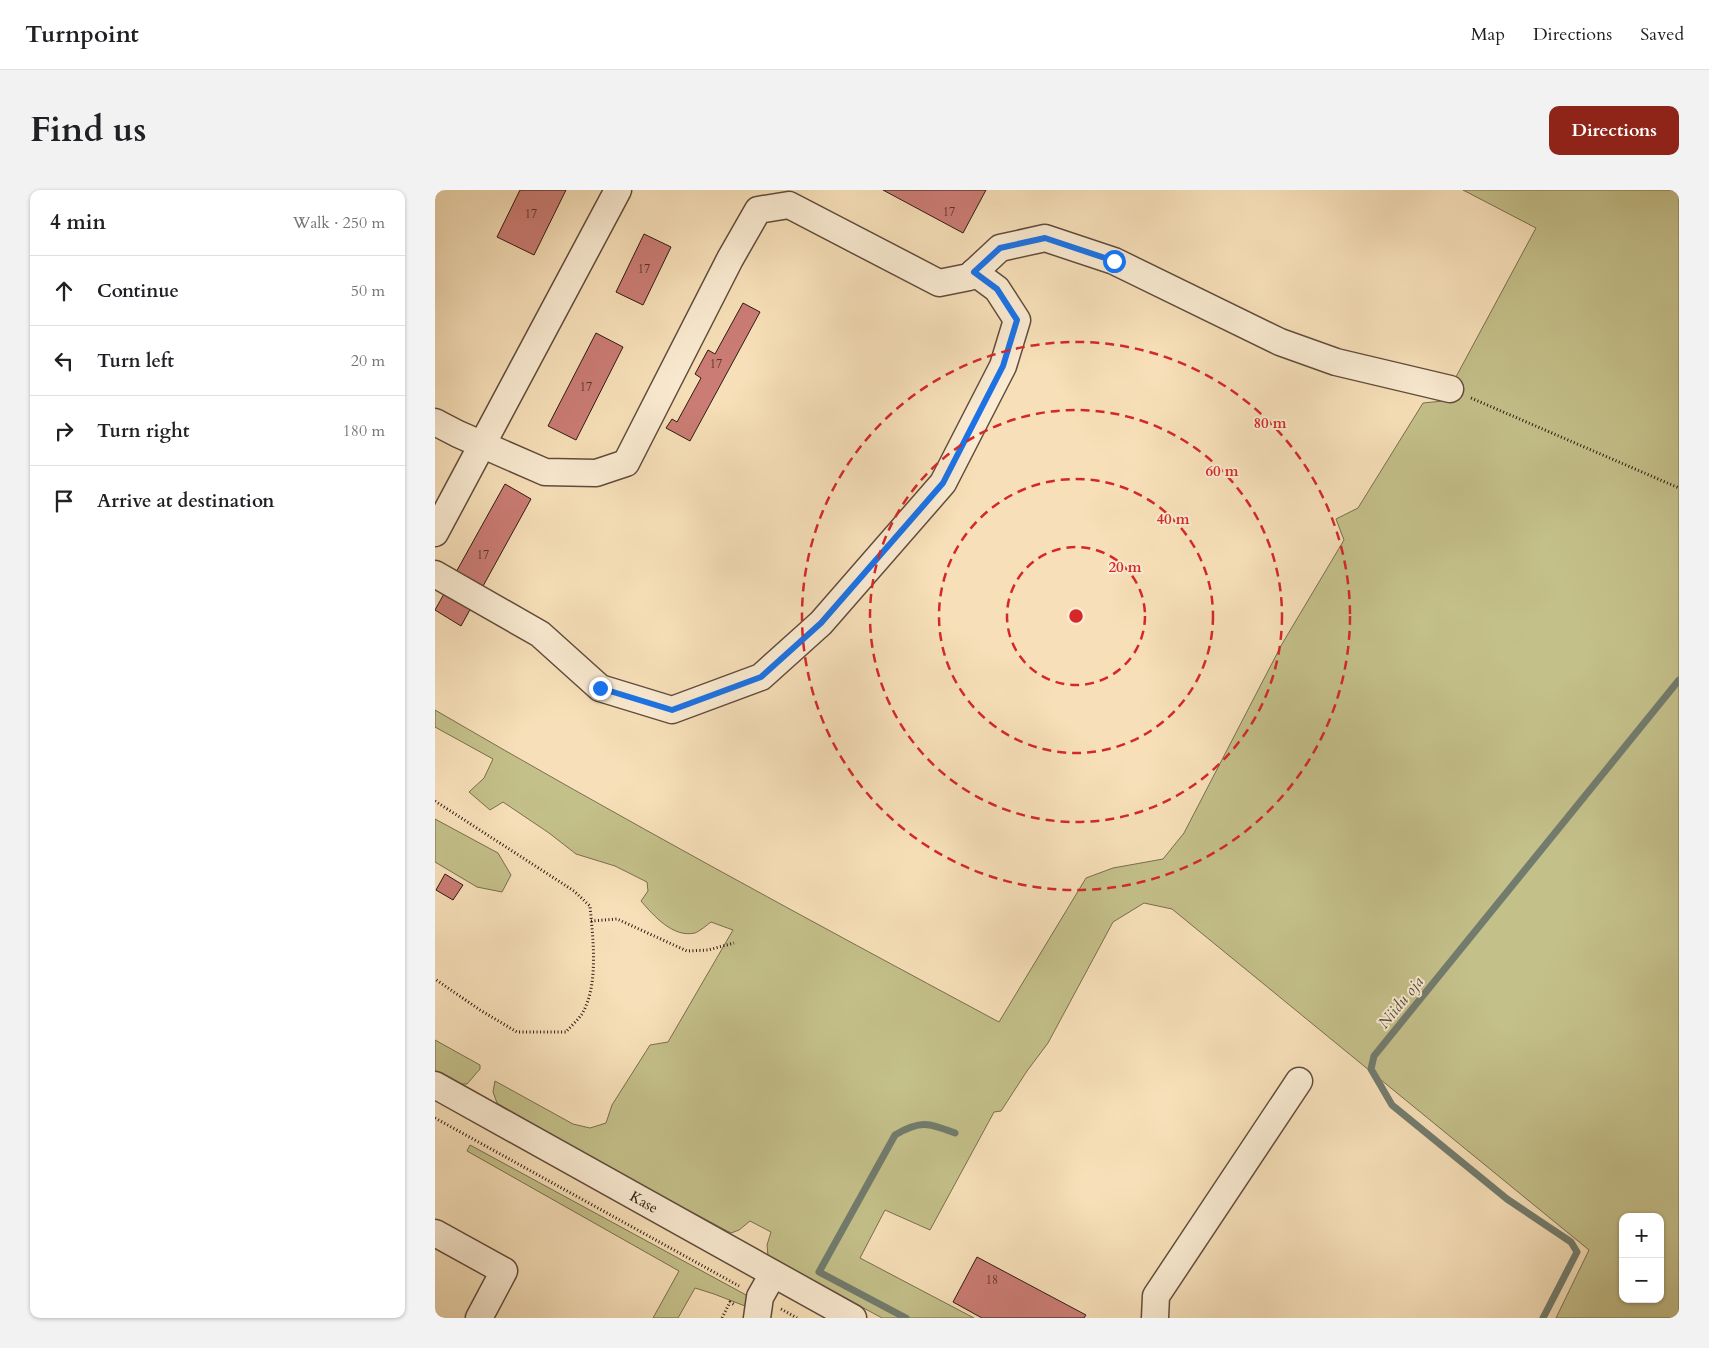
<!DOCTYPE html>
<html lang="en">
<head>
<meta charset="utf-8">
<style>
	body { margin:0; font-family:Cardo,serif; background:#f2f2f2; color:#202124 }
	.controls { position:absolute; right:15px; bottom:15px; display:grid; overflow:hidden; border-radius:10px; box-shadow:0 1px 4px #0004 }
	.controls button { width:45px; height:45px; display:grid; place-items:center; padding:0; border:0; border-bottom:1px solid #e0e0e0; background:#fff; color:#202124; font:25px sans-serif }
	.stop { position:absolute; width:15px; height:15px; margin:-11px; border:4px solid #1a73e8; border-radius:50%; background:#fff }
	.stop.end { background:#1a73e8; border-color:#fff; box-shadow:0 1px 5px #0008 }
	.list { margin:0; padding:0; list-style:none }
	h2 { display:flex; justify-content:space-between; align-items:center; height:65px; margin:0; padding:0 20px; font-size:21px }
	h2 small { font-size:16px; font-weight:400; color:#757577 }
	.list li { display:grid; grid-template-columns:32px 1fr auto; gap:15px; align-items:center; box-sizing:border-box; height:70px; padding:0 20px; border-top:1px solid #e0e0e0 }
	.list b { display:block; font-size:19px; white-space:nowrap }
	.list em { font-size:16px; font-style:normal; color:#757577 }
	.icon { flex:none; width:28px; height:28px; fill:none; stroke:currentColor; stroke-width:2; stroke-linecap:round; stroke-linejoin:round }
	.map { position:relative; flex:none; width:1244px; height:1128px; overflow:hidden; border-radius:10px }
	header { display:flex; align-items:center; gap:30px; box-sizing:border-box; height:70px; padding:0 25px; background:#fff; border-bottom:1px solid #e0e0e0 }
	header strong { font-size:24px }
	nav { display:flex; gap:28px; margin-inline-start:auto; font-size:18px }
	.intro { display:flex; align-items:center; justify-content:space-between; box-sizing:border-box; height:120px; padding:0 30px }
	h1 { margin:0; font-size:35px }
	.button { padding:12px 22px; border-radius:10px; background:#8f2418; color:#fff; font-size:18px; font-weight:700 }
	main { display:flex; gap:30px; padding:0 30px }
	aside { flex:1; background:#fff; border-radius:10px; box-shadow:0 1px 4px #0004 }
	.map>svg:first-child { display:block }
</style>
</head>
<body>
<header>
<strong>Turnpoint</strong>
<nav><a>Map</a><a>Directions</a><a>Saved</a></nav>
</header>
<div class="intro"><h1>Find us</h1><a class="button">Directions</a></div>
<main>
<aside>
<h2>4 min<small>Walk · 250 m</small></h2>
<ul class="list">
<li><svg class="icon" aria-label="ahead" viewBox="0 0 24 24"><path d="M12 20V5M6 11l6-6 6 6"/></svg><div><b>Continue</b></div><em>50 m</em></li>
<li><svg class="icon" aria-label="left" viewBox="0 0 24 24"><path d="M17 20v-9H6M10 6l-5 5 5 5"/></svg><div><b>Turn left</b></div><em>20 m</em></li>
<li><svg class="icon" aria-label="right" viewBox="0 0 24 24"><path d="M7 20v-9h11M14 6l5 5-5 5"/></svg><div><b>Turn right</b></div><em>180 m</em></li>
<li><svg class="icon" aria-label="arrive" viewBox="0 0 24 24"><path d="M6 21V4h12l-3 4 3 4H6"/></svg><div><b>Arrive at destination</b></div></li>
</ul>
</aside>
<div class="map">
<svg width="1244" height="1128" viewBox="0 0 1244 1128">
	<rect width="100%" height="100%" fill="#f7e0b9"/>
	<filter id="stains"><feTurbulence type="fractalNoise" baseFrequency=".004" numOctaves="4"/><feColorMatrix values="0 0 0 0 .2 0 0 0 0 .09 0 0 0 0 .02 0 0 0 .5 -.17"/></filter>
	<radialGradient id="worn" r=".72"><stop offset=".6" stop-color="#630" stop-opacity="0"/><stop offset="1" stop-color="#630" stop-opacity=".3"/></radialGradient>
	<!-- green -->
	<g fill="#c4c08a" stroke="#7a6e4e" fill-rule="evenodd">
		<path d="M1028,0h216v1128h-123l33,-68 -417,-341 -28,-6 -31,19 -65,121 -21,28 -26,40 -7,1 -64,118 -45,-20 -25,48 114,60h-92l-114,-62 -1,-11 4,-13 -21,-11 -11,9 -8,3 -133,-71 -101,-59 -4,-11 2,-11 78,43 17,4 16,-5 6,-18 38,-60 18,-3 65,-112 -22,-8c-4,3 -11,9 -16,11 -22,5 -41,-17 -54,-32l7,-10 -1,-9 -32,-16 -39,-12 -27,-21 -46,-31 -13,8 -21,-18 15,-14 9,-19 -58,-32v-17c185,108 374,210 564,312l87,-144 27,-10 50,-9 21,-26 98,-189 62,-104 -8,-21 22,-11 65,-105 20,-2 93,-173zM1188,1027h37v82h-37z"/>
		<path d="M0,629l63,34 13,22 -9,17 -25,-5 -42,-25z"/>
		<path d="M0,850l45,25v4l-13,15h-9l-23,-12z"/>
		<path d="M35,955l278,151 -3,10 -31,-12 -19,-6 -17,30h-25l26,-47 -212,-120z"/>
	</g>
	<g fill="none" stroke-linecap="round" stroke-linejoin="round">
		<!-- stream -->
		<g stroke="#727c6e" stroke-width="7">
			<path d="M471,1128l-87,-46 76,-137c26,-15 33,-12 60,-2"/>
			<path d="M1108,1128l34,-66 -6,-10 -64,-43 -115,-94 -21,-36 3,-13 305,-376"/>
		</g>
	</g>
	<!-- building -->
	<g fill="#cb7d75" stroke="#2f1b12">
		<path d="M85,0h46l-32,65 -37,-18z"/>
		<path d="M448,0h103l-23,43z"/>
		<path d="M209,44l27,13 -28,58 -27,-13z"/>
		<path d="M308,113l17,9 -70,129 -24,-13 6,-9 5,3 24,-44 -6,-4 13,-24 7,4z"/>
		<path d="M161,143l27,14 -47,93 -28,-14z"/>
		<path d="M70,294l26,15 -70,127 -26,-16z"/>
		<path d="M10,684l18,11 -10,15 -17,-10z"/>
		<path d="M542,1067l109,58 -2,3h-102l-29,-16z"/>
	</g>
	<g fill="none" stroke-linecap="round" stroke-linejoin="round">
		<!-- minor casing -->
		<g stroke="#614c3c" stroke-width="29">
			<g id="minor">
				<path d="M0,232l23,12 87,38 51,1 30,-10 104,-204 28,-49 31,-5 150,78 30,-6 31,-29 45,-10 69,23 166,81 56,20 114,27"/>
				<path d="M0,343l183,-343"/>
				<path d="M0,384l105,60 60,54 72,22 89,-33 60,-54 122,-140 60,-117 14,-46 -20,-31 -23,-17"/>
				<path d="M0,895l418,233"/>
				<path d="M0,1043l69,38 -25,47"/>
				<path d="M322,1128l3,-21 13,-23"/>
				<path d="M720,1128l1,-22 143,-215"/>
			</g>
		</g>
		<!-- path -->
		<g stroke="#2f1b12" stroke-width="3" stroke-dasharray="1 2.5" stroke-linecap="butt">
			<path d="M1036,208l208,90"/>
			<path d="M0,611l139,90 16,15c3,33 9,79 -8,108 -4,6 -11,12 -16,18h-49l-37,-22 -45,-31"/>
			<path d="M156,731l26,-2 70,32 21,-1 26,-7"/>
			<path d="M0,928l304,168"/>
			<path d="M346,1119l16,9"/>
			<path d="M287,1128l8,-16 5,3"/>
		</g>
		<!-- minor -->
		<use href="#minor" stroke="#faebd2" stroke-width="26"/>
	</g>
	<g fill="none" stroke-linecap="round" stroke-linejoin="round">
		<!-- route -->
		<path stroke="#1a73e8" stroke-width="6" d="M165,498l72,22 89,-33 60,-54 122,-140 60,-117 14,-46 -20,-31 -23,-17 26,-24 45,-10 69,23"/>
	</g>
	<!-- distance rings -->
	<g fill="none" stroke="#d62828" stroke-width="2.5" stroke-dasharray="9 6">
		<circle cx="641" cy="426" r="69"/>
		<circle cx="641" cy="426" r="137"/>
		<circle cx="641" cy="426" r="206"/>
		<circle cx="641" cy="426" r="274"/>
	</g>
	<g text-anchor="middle" stroke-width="4" stroke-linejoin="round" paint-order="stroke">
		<!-- number labels -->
		<g font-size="12" fill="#56342b">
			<text x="514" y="26">17</text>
			<text x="96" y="28">17</text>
			<text x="209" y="83">17</text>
			<text x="281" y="178">17</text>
			<text x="151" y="201">17</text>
			<text x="48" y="369">17</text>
			<text x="557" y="1094">18</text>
		</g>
		<!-- street labels -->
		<g font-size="15" fill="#2f1b12" stroke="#faebd2">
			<text transform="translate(209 1012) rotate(29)" y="5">Kase</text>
		</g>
		<!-- water labels -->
		<g font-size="16" font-style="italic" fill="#504c40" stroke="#faebd2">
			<text transform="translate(965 812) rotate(-51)" y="6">Niidu oja</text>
		</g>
	</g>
	<circle cx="641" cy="426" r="8" fill="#d62828" stroke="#faebd2" stroke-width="2.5"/>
	<g font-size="15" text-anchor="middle" font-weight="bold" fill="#d62828" stroke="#faebd2" stroke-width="4" stroke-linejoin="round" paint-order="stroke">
		<text x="835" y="238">80 m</text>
		<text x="787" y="286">60 m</text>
		<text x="738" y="334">40 m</text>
		<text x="690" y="382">20 m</text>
	</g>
	<rect width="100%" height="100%" filter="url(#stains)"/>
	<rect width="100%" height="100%" fill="url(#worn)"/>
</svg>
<div class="controls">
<button>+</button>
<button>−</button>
</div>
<div class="stop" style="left:679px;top:71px"></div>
<div class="stop end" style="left:165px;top:498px"></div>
</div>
</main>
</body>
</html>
